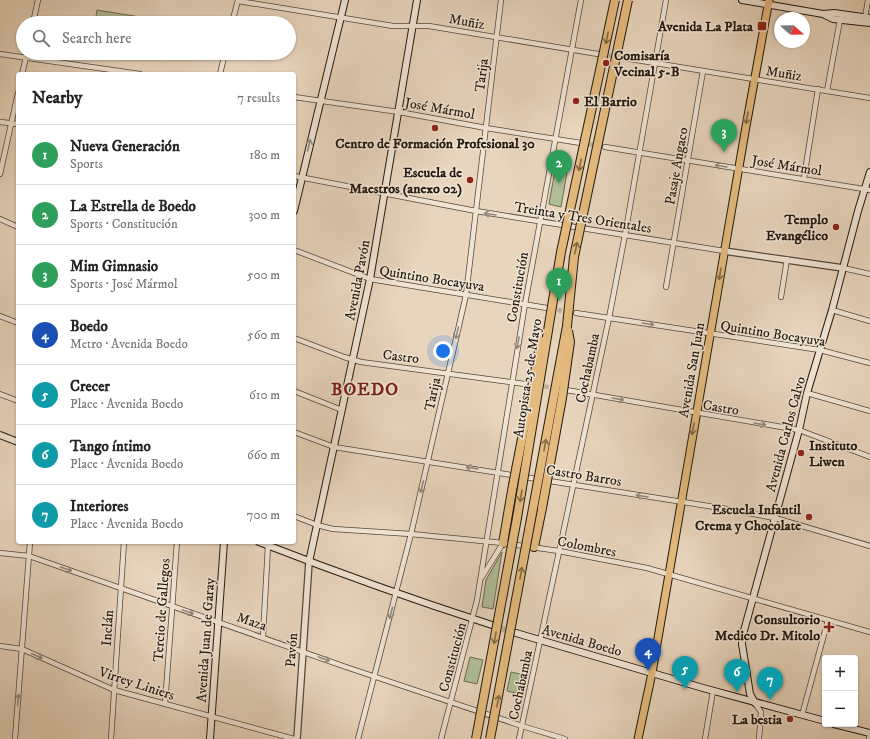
<!DOCTYPE html>
<html lang="en">
<head>
<meta charset="utf-8">
<style>
	body { margin:0; font-family:"IM FELL DW Pica",serif; background:#f6f6f6; color:#222 }
	.controls { position:absolute; right:12px; bottom:12px; display:grid; overflow:hidden; border-radius:4px; box-shadow:0 1px 3px #0004 }
	.controls button { width:36px; height:36px; display:grid; place-items:center; padding:0; border:0; border-bottom:1px solid #e0e0e0; background:#fff; color:#222; font:20px sans-serif }
	.compass { position:absolute; left:774px; top:12px; width:36px; height:36px; border-radius:50%; background:#fff; box-shadow:0 1px 3px #0004; rotate:110deg }
	.you { position:absolute; left:443px; top:351px; width:14px; height:14px; margin:-10px; border:3px solid #fff; border-radius:50%; background:#1a73e8; box-shadow:0 0 0 6px #1a73e833 }
	.badge { display:grid; place-items:center; width:26px; height:26px; border-radius:50%; background:#111827; color:#fff; font-size:13px; font-weight:700 }
	.pin { position:absolute; translate:-50% -33px; filter:drop-shadow(0 1px 2px #0008) }
	.pin::after { content:''; position:absolute; top:21px; width:14px; height:12px; background:inherit; clip-path:polygon(0 0,100% 0,50% 100%) }
	.list { margin:0; padding:0; list-style:none }
	h2 { display:flex; justify-content:space-between; align-items:center; height:52px; margin:0; padding:0 16px; font-size:17px }
	h2 small { font-size:13px; font-weight:400; color:#767676 }
	.list li { display:grid; grid-template-columns:26px 1fr auto; gap:12px; align-items:center; box-sizing:border-box; height:60px; padding:0 16px; border-top:1px solid #e0e0e0 }
	.list b { display:block; font-size:15px; white-space:nowrap }
	.list p { margin:0; font-size:13px; white-space:nowrap; color:#767676 }
	.list em { font-size:13px; font-style:normal; color:#767676 }
	.icon { flex:none; width:22px; height:22px; fill:none; stroke:currentColor; stroke-width:2; stroke-linecap:round; stroke-linejoin:round }
	.map { position:relative; flex:none; width:870px; height:739px; overflow:hidden }
	.search { position:absolute; background:#fff; box-shadow:0 1px 3px #0004; left:16px; top:16px; width:280px; height:44px; display:flex; align-items:center; gap:10px; box-sizing:border-box; padding:0 14px; border-radius:22px; color:#767676; font-size:15px }
	.panel { position:absolute; background:#fff; box-shadow:0 1px 3px #0004; left:16px; top:72px; width:280px; height:472px; border-radius:4px }
	.map>svg:first-child { display:block }
</style>
</head>
<body>
<div class="map">
<svg width="870" height="739" viewBox="0 0 870 739">
	<rect width="100%" height="100%" fill="#e8d5bd"/>
	<filter id="stains"><feTurbulence type="fractalNoise" baseFrequency=".005" numOctaves="4"/><feColorMatrix values="0 0 0 0 .2 0 0 0 0 .09 0 0 0 0 .02 0 0 0 .5 -.17"/></filter>
	<radialGradient id="worn" r=".72"><stop offset=".6" stop-color="#630" stop-opacity="0"/><stop offset="1" stop-color="#630" stop-opacity=".3"/></radialGradient>
	<!-- green -->
	<g fill="#b0be95" stroke="#686c52">
		<path d="M97,10l43,7 -1,6h-44z"/>
		<path d="M557,159l12,2 -8,46 -12,-3z"/>
		<path d="M502,552l-9,57 -11,-2 4,-27z"/>
		<path d="M470,657l13,3 -6,24 -13,-3z"/>
		<path d="M511,672l13,3 -4,19 -13,-3z"/>
	</g>
	<g fill="none" stroke-linecap="round" stroke-linejoin="round">
		<!-- minor-tunnel -->
		<g stroke="#c0af9a" stroke-width="4.5" stroke-dasharray="4.5 2" stroke-linecap="butt">
			<path d="M602,54l22,4"/>
			<path d="M583,143l16,3"/>
			<path d="M551,309l25,4"/>
			<path d="M538,385l18,4"/>
		</g>
		<!-- secondary-tunnel -->
		<path stroke="#c0af9a" stroke-width="6" stroke-dasharray="6 3" stroke-linecap="butt" d="M493,626l20,6"/>
		<!-- minor casing -->
		<g stroke="#53483b" stroke-width="6">
			<g id="minor">
				<path d="M238,1l155,25h36l169,28"/>
				<path d="M865,18l3,-18"/>
				<path d="M33,23l5,-23"/>
				<path d="M232,23l6,-23"/>
				<path d="M0,54l140,20"/>
				<path d="M624,58l246,40"/>
				<path d="M22,74l5,-21"/>
				<path d="M220,74l5,-21"/>
				<path d="M827,91l13,-71"/>
				<path d="M294,97l105,15 87,16 95,15"/>
				<path d="M0,122l18,2"/>
				<path d="M605,147l265,43"/>
				<path d="M0,174l18,-81"/>
				<path d="M294,176l182,35 248,40"/>
				<path d="M804,178l14,-89"/>
				<path d="M0,219l18,8"/>
				<path d="M294,250l76,29 177,29"/>
				<path d="M843,268l27,6"/>
				<path d="M666,287l37,-216"/>
				<path d="M781,297l6,-38"/>
				<path d="M832,310l38,11"/>
				<path d="M576,313l244,37 50,13"/>
				<path d="M0,316l18,7"/>
				<path d="M294,338l50,19 17,5 171,23"/>
				<path d="M566,390l233,40 71,27"/>
				<path d="M294,391l48,19"/>
				<path d="M807,393l63,18"/>
				<path d="M0,394l18,7"/>
				<path d="M294,432l40,15 387,61 54,10 95,28"/>
				<path d="M294,516l23,9 16,4 78,5 92,9 56,8 88,17 223,64"/>
				<path d="M0,553l29,3 317,111 176,59 43,13"/>
				<path d="M482,577l21,-34"/>
				<path d="M263,637l5,-92"/>
				<path d="M0,646l22,3 92,41 180,49"/>
				<path d="M755,703l6,9 -2,27"/>
				<path d="M165,704l12,-162"/>
				<path d="M802,715l26,-95"/>
				<path d="M15,739l15,-197"/>
				<path d="M111,739l13,-197"/>
				<path d="M358,739l53,-205 55,-239 35,-295"/>
				<path d="M441,739l36,-139 48,-296 56,-304"/>
				<path d="M519,739l90,-421 16,-83 41,-235"/>
				<path d="M705,739l8,-48"/>
				<path d="M869,739l1,-7"/>
			</g>
		</g>
		<!-- tertiary casing -->
		<g stroke="#53483b" stroke-width="8">
			<g id="tertiary">
				<path d="M724,251l119,17"/>
				<path d="M297,739l12,-177"/>
			</g>
		</g>
		<!-- secondary casing -->
		<g stroke="#211910" stroke-width="8">
			<g id="secondary">
				<path d="M742,0l81,14 11,-1 36,5"/>
				<path d="M825,15l8,4 37,4"/>
				<path d="M294,211l51,-211"/>
				<path d="M0,435l18,7"/>
				<path d="M259,542c77,30 155,58 233,83"/>
				<path d="M309,562l61,-283 47,-279"/>
				<path d="M516,633l187,55 122,33"/>
				<path d="M755,703l-5,-9 -8,-50v-6l57,-208 8,-37 25,-83 26,-99 12,-39"/>
				<path d="M834,724l36,9"/>
				<path d="M210,739l14,-197"/>
			</g>
		</g>
		<!-- primary casing -->
		<g stroke="#211910" stroke-width="9">
			<path id="primary" d="M638,739l14,-66 93,-541 24,-132"/>
		</g>
		<!-- motorway casing -->
		<g stroke="#211910" stroke-width="10">
			<g id="motorway">
				<path d="M503,543l10,-58"/>
				<path d="M534,547l8,-39"/>
			</g>
		</g>
		<!-- minor -->
		<use href="#minor" stroke="#f0e4d4" stroke-width="4.5"/>
		<!-- tertiary -->
		<use href="#tertiary" stroke="#f0e4d4" stroke-width="5.5"/>
		<!-- secondary -->
		<use href="#secondary" stroke="#f0e4d4" stroke-width="6"/>
		<!-- primary -->
		<use href="#primary" stroke="#e4ba7e" stroke-width="7"/>
		<!-- motorway -->
		<use href="#motorway" stroke="#e4ba7e" stroke-width="8"/>
		<!-- motorway-bridge casing -->
		<g stroke="#211910" stroke-width="10" stroke-linecap="butt">
			<g id="motorway-bridge">
				<path d="M513,485l28,-144"/>
				<path d="M542,508l20,-110 8,-56 -2,-11"/>
				<path d="M476,739l41,-221 44,-266 54,-252"/>
				<path d="M490,739l77,-413 7,-69 54,-257"/>
			</g>
		</g>
		<!-- motorway-bridge -->
		<use href="#motorway-bridge" stroke="#e4ba7e" stroke-width="8"/>
	</g>
	<!-- one-way arrows -->
	<defs><path id="oneway-shaft" d="M-6 0H5M1.5-3L5.5 0L1.5 3" fill="none" stroke-width="1.6" stroke-linecap="round" stroke-linejoin="round"/></defs>
	<g stroke="#826a47">
		<use href="#oneway-shaft" transform="translate(607 38) rotate(101)"/>
		<use href="#oneway-shaft" transform="translate(747 118) rotate(100)"/>
		<use href="#oneway-shaft" transform="translate(580 165) rotate(102)"/>
		<use href="#oneway-shaft" transform="translate(576 248) rotate(-78)"/>
		<use href="#oneway-shaft" transform="translate(720 274) rotate(99)"/>
		<use href="#oneway-shaft" transform="translate(693 429) rotate(100)"/>
		<use href="#oneway-shaft" transform="translate(545 445) rotate(-80)"/>
		<use href="#oneway-shaft" transform="translate(521 496) rotate(99)"/>
		<use href="#oneway-shaft" transform="translate(521 573) rotate(-80)"/>
		<use href="#oneway-shaft" transform="translate(495 638) rotate(100)"/>
		<use href="#oneway-shaft" transform="translate(498 701) rotate(-79)"/>
	</g>
	<g stroke="#93897c">
		<use href="#oneway-shaft" transform="translate(309 145) rotate(-77)"/>
		<use href="#oneway-shaft" transform="translate(721 166) rotate(-171)"/>
		<use href="#oneway-shaft" transform="translate(490 214) rotate(-171)"/>
		<use href="#oneway-shaft" transform="translate(648 324) rotate(9)"/>
		<use href="#oneway-shaft" transform="translate(457 333) rotate(103)"/>
		<use href="#oneway-shaft" transform="translate(518 343) rotate(100)"/>
		<use href="#oneway-shaft" transform="translate(618 399) rotate(10)"/>
		<use href="#oneway-shaft" transform="translate(760 424) rotate(9)"/>
		<use href="#oneway-shaft" transform="translate(472 468) rotate(-172)"/>
		<use href="#oneway-shaft" transform="translate(422 487) rotate(103)"/>
		<use href="#oneway-shaft" transform="translate(642 496) rotate(-171)"/>
		<use href="#oneway-shaft" transform="translate(66 569) rotate(19)"/>
		<use href="#oneway-shaft" transform="translate(188 612) rotate(19)"/>
		<use href="#oneway-shaft" transform="translate(391 613) rotate(105)"/>
		<use href="#oneway-shaft" transform="translate(37 656) rotate(24)"/>
		<use href="#oneway-shaft" transform="translate(324 659) rotate(20)"/>
		<use href="#oneway-shaft" transform="translate(18 700) rotate(-86)"/>
	</g>
	<!-- markers -->
	<g fill="#8f2418" stroke="#f0e4d4" stroke-width="1.5">
		<rect x="757" y="21" width="10" height="10" rx="2"/>
		<circle cx="606" cy="63" r="4"/>
		<circle cx="576" cy="101" r="4"/>
		<circle cx="435" cy="128" r="4"/>
		<circle cx="470" cy="180" r="4"/>
		<circle cx="836" cy="227" r="4"/>
		<circle cx="801" cy="453" r="4"/>
		<circle cx="809" cy="517" r="4"/>
		<path d="M827 621h4v4h4v4h-4v4h-4v-4h-4v-4h4z"/>
		<circle cx="790" cy="719" r="4"/>
	</g>
	<g text-anchor="middle" stroke-width="3" stroke-linejoin="round" paint-order="stroke">
		<!-- street labels -->
		<g font-size="14" fill="#211910" stroke="#f0e4d4">
			<text transform="translate(467 21) rotate(10)" y="5">Muñiz</text>
			<text transform="translate(784 73) rotate(9)" y="5">Muñiz</text>
			<text transform="translate(481 75) rotate(-83)" y="5">Tarija</text>
			<text transform="translate(440 108) rotate(10)" y="5">José Mármol</text>
			<text transform="translate(787 165) rotate(9)" y="5">José Mármol</text>
			<text transform="translate(676 166) rotate(-80)" y="5">Pasaje Angaco</text>
			<text transform="translate(583 217) rotate(9)" y="5">Treinta y Tres Orientales</text>
			<text transform="translate(432 278) rotate(9)" y="5">Quintino Bocayuva</text>
			<text transform="translate(357 280) rotate(-79)" y="5">Avenida Pavón</text>
			<text transform="translate(517 287) rotate(-80)" y="5">Constitución</text>
			<text transform="translate(773 333) rotate(9)" y="5">Quintino Bocayuva</text>
			<text transform="translate(401 356) rotate(7)" y="5">Castro</text>
			<text transform="translate(587 368) rotate(-78)" y="5">Cochabamba</text>
			<text transform="translate(691 370) rotate(-80)" y="5">Avenida San Juan</text>
			<text transform="translate(527 378) rotate(-81)" y="5">Autopista 25 de Mayo</text>
			<text transform="translate(432 394) rotate(-78)" y="5">Tarija</text>
			<text transform="translate(721 407) rotate(9)" y="5">Castro</text>
			<text transform="translate(785 434) rotate(-75)" y="5">Avenida Carlos Calvo</text>
			<text transform="translate(584 475) rotate(9)" y="5">Castro Barros</text>
			<text transform="translate(587 546) rotate(11)" y="5">Colombres</text>
			<text transform="translate(161 610) rotate(-86)" y="5">Tercio de Gallegos</text>
			<text transform="translate(252 621) rotate(19)" y="5">Maza</text>
			<text transform="translate(107 628) rotate(-86)" y="5">Inclán</text>
			<text transform="translate(205 640) rotate(-86)" y="5">Avenida Juan de Garay</text>
			<text transform="translate(582 640) rotate(16)" y="5">Avenida Boedo</text>
			<text transform="translate(291 650) rotate(-86)" y="5">Pavón</text>
			<text transform="translate(452 657) rotate(-75)" y="5">Constitución</text>
			<text transform="translate(137 683) rotate(18)" y="5">Virrey Liniers</text>
			<text transform="translate(520 685) rotate(-78)" y="5">Cochabamba</text>
		</g>
		<!-- poi labels -->
		<g font-size="14" font-weight="bold" fill="#211910" stroke="#f0e4d4" text-anchor="end">
			<text x="753" y="31">Avenida La Plata</text>
			<text x="614" y="60" text-anchor="start">Comisaría<tspan x="614" dy="16">Vecinal 5-B</tspan></text>
			<text x="584" y="106" text-anchor="start">El Barrio</text>
			<text x="435" y="148" text-anchor="middle">Centro de Formación Profesional 30</text>
			<text x="462" y="177">Escuela de<tspan x="462" dy="16">Maestros (anexo 02)</tspan></text>
			<text x="828" y="224">Templo<tspan x="828" dy="16">Evangélico</tspan></text>
			<text x="809" y="450" text-anchor="start">Instituto<tspan x="809" dy="16">Liwen</tspan></text>
			<text x="801" y="514">Escuela Infantil<tspan x="801" dy="16">Crema y Chocolate</tspan></text>
			<text x="820" y="624">Consultorio<tspan x="820" dy="16">Medico Dr. Mitolo</tspan></text>
			<text x="782" y="724">La bestia</text>
		</g>
		<!-- district labels -->
		<g font-size="18" font-weight="bold" letter-spacing="1" fill="#7a1f14" stroke="#f0e4d4">
			<text x="365" y="395">BOEDO</text>
		</g>
	</g>
	<rect width="100%" height="100%" filter="url(#stains)"/>
	<rect width="100%" height="100%" fill="url(#worn)"/>
</svg>
<div class="controls">
<button>+</button>
<button>−</button>
</div>
<svg class="compass" viewBox="-18 -18 36 36"><path d="M0-13l5 13h-10z" fill="#e53935"/><path d="M0 13l5-13h-10z" fill="#767676"/></svg>
<div class="you"></div>
<div class="pin badge" style="left:559px;top:301px;background:#2e9e5b">1</div>
<div class="pin badge" style="left:559px;top:183px;background:#2e9e5b">2</div>
<div class="pin badge" style="left:724px;top:152px;background:#2e9e5b">3</div>
<div class="pin badge" style="left:648px;top:671px;background:#1a4fb4">4</div>
<div class="pin badge" style="left:685px;top:689px;background:#0f9aa8">5</div>
<div class="pin badge" style="left:737px;top:692px;background:#0f9aa8">6</div>
<div class="pin badge" style="left:770px;top:700px;background:#0f9aa8">7</div>
<div class="search"><svg class="icon" aria-label="search" viewBox="0 0 24 24"><circle cx="10" cy="10" r="6"/><path d="M15 15l6 6"/></svg>Search here</div>
<section class="panel">
<h2>Nearby<small>7 results</small></h2>
<ul class="list">
<li><span class="badge" style="background:#2e9e5b">1</span><div><b>Nueva Generación</b><p>Sports</p></div><em>180 m</em></li>
<li><span class="badge" style="background:#2e9e5b">2</span><div><b>La Estrella de Boedo</b><p>Sports · Constitución</p></div><em>300 m</em></li>
<li><span class="badge" style="background:#2e9e5b">3</span><div><b>Mim Gimnasio</b><p>Sports · José Mármol</p></div><em>500 m</em></li>
<li><span class="badge" style="background:#1a4fb4">4</span><div><b>Boedo</b><p>Metro · Avenida Boedo</p></div><em>560 m</em></li>
<li><span class="badge" style="background:#0f9aa8">5</span><div><b>Crecer</b><p>Place · Avenida Boedo</p></div><em>610 m</em></li>
<li><span class="badge" style="background:#0f9aa8">6</span><div><b>Tango íntimo</b><p>Place · Avenida Boedo</p></div><em>660 m</em></li>
<li><span class="badge" style="background:#0f9aa8">7</span><div><b>Interiores</b><p>Place · Avenida Boedo</p></div><em>700 m</em></li>
</ul>
</section>
</div>
</body>
</html>
